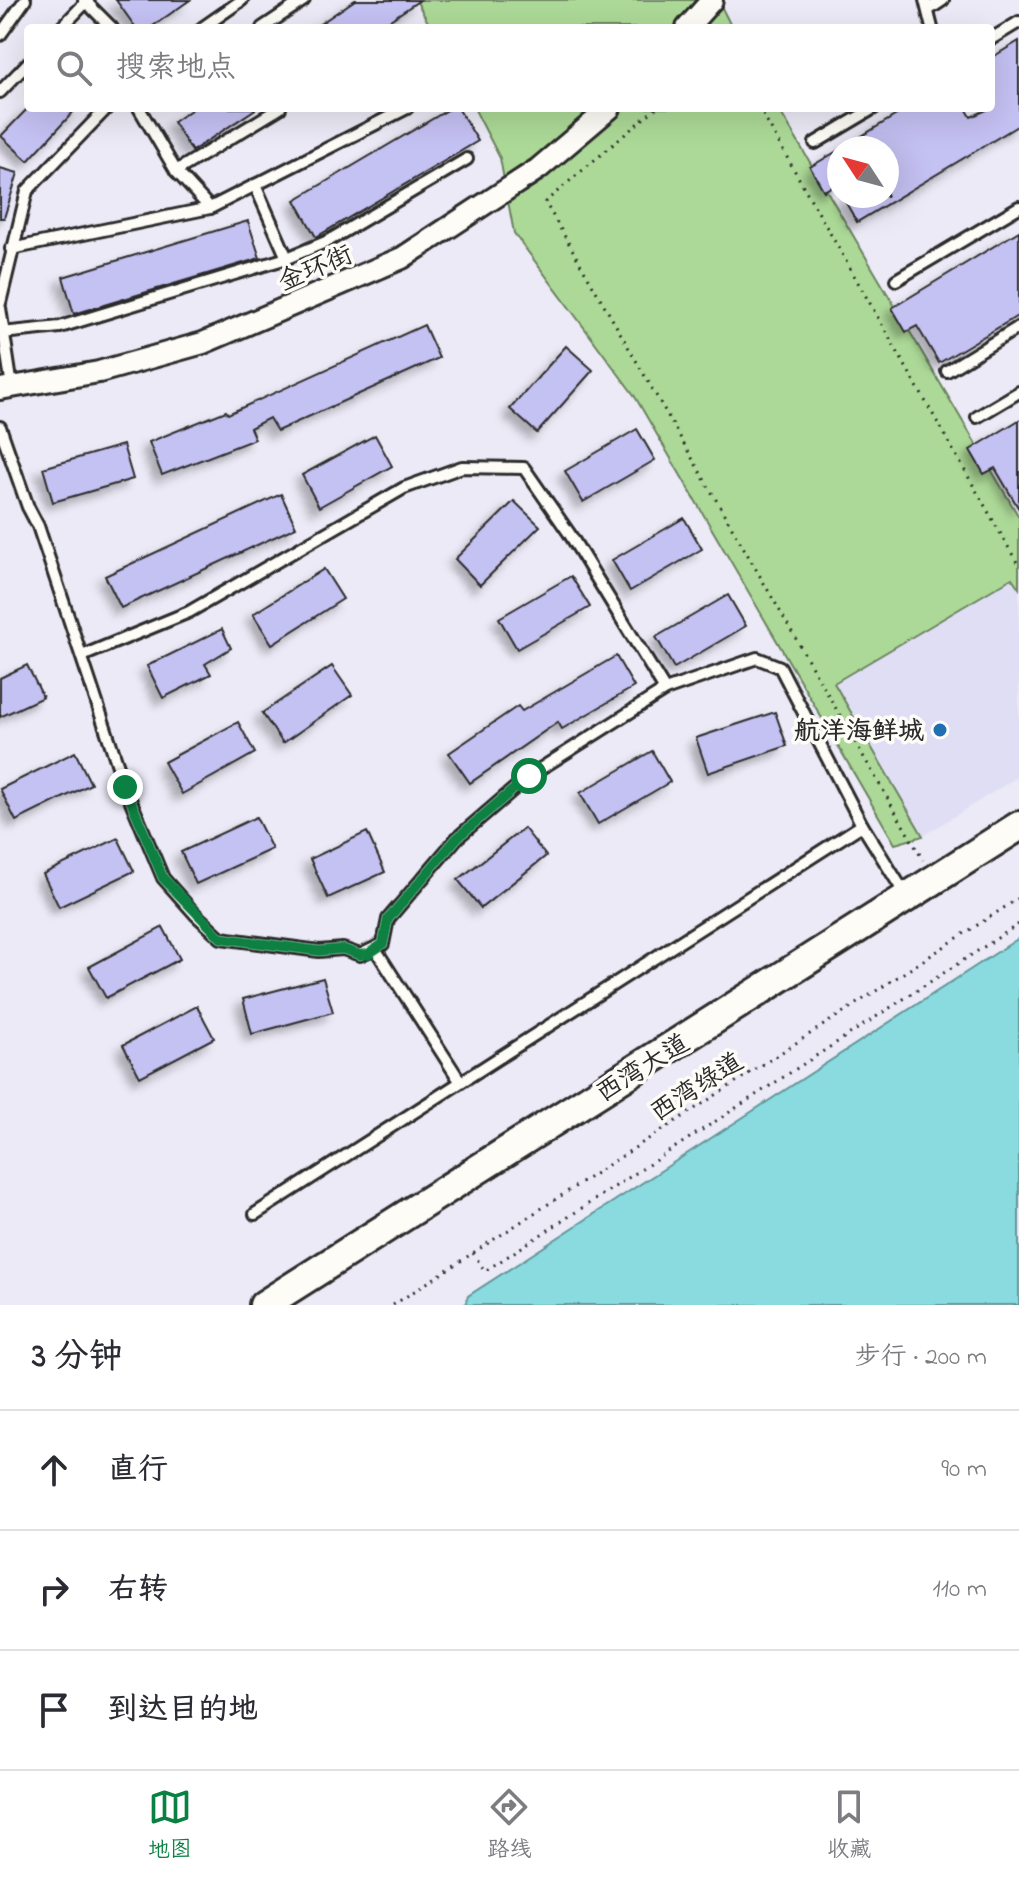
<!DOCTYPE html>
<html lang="zh">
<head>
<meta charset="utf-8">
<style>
	body { margin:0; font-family:"Indie Flower","LXGW WenKai TC",sans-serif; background:#f7f7f7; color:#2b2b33 }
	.compass { position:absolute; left:827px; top:136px; width:72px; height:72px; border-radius:50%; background:#fff; box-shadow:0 8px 32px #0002; rotate:306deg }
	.stop { position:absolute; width:24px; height:24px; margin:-18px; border:6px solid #0b8043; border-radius:50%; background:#fff }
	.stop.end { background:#0b8043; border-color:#fff; box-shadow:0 2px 8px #0008 }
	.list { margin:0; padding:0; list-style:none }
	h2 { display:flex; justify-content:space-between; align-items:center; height:104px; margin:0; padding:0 32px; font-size:34px }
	h2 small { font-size:26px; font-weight:400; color:#7c7c81 }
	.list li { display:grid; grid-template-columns:52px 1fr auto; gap:24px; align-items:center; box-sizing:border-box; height:120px; padding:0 32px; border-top:2px solid #e1e1e2 }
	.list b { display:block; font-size:30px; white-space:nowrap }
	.list em { font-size:26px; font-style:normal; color:#7c7c81 }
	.icon { flex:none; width:44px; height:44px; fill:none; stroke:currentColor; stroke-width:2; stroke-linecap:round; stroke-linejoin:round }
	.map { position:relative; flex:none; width:1019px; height:1305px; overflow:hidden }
	.search { position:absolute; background:#fff; box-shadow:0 8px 32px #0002; left:24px; right:24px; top:24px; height:88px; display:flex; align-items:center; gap:20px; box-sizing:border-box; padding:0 28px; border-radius:8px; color:#7c7c81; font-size:30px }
	.sheet { height:464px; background:#fff }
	nav { display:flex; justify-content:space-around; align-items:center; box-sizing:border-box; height:112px; border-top:2px solid #e1e1e2; background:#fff; font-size:22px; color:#7c7c81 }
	nav a { display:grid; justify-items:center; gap:4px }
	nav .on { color:#0b8043 }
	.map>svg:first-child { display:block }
</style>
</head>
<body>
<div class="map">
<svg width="1019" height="1305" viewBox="0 0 1019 1305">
	<defs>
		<filter id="shadow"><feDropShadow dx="-7" dy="7" stdDeviation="4" flood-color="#0004"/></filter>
	</defs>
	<rect width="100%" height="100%" fill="#eceaf6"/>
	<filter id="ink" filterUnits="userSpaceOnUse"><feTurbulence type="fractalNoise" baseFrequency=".0125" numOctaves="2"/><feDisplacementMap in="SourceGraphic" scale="16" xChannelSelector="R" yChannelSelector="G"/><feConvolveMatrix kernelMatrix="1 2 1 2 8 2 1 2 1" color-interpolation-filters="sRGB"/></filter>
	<g filter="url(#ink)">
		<!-- built -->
		<path fill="#e0def5" d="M1013,577l6,11v188l-96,60 -90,-153z"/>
		<!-- green -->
		<g fill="#acd997" stroke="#6c8261" stroke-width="2">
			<path d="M416,0h302l14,28h-301z"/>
			<path d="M474,108h304l241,409v71l-7,-10 -178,105 89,153 -28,8 -261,-449 -120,-162 -14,-75z"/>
		</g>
		<!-- water -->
		<path fill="#89dbe0" stroke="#639598" stroke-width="2" d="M1019,938v367h-554l3,-9z"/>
		<!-- building -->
		<g fill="#c4c1f3" stroke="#2b2b2b" stroke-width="2" filter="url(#shadow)">
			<path d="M116,0h74l-40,28h-14z"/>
			<path d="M355,0h65l-42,28h-64z"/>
			<path d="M1019,41v84l-162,97 -15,-26h45v-48h-45l66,-40h58l5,9 20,-9v-50z"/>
			<path d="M28,108h49l-49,53 -27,-25z"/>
			<path d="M194,108h63l-65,43 -19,-29z"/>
			<path d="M451,108h7l20,33 -162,96 -21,-37z"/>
			<path d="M839,150v32l-15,9 -14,-24z"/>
			<path d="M0,168l18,5 -14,45h-4z"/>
			<path d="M248,221l12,37 -186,56 -11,-37z"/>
			<path d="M1019,231v84l-80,48 -22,-37 -11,6 -14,-24z"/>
			<path d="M424,325l15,33 -162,73 -8,-13 -19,10 5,11 -93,36 -13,-33 77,-31 2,3z"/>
			<path d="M566,346l27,24 -56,63 -27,-24z"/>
			<path d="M1019,420v89l-24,-41 -11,6 -14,-24z"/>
			<path d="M637,429l18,31 -72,42 -18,-31z"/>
			<path d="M375,435l17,31 -73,41 -17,-32z"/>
			<path d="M123,445l10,34 -80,23 -10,-34z"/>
			<path d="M281,494l15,33 -175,81 -16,-32z"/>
			<path d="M514,501l26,25 -60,59 -25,-26z"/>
			<path d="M684,518l18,31 -72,42 -18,-31z"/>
			<path d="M324,569l19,30 -71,45 -19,-30z"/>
			<path d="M571,576l19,31 -73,42 -18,-31z"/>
			<path d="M728,595l18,31 -72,42 -18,-31z"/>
			<path d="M222,629l9,19 -26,16 6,10 -48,24 -16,-32z"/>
			<path d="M616,656l18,31 -72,42 -4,-7 -88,61 -21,-30 69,-47 4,5z"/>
			<path d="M27,665l16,32 -43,20v-39z"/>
			<path d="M332,666l20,29 -69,48 -21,-30z"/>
			<path d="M775,712l12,34 -79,27 -12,-35z"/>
			<path d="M238,722l17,31 -73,41 -18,-32z"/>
			<path d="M652,751l18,31 -72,42 -18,-31z"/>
			<path d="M75,752l16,32 -75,37 -16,-32z"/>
			<path d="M256,817l16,32 -76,35 -15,-32z"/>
			<path d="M524,828l22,28 -65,52 -23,-28z"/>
			<path d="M367,832l18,40 -57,26 -18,-39z"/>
			<path d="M118,838l16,33 -75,36 -16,-33z"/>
			<path d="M163,927l17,32 -74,39 -17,-31z"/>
			<path d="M323,978l10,34 -81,22 -9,-35z"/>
			<path d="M197,1006l17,32 -74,39 -17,-32z"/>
		</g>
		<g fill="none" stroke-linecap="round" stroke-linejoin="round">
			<!-- service casing -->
			<g stroke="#2b2b2b" stroke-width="16">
				<g id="service">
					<path d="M84,0l28,28"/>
					<path d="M925,0l7,28"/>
					<path d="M928,10l15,-10"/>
					<path d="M61,28l27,-28"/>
					<path d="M202,28l40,-28"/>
					<path d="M262,28l42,-28"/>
					<path d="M0,35l25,-35"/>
					<path d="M991,39l28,-17"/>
					<path d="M0,92l28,-29"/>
					<path d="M139,108l37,63 34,37"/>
					<path d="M815,143l59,-35"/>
					<path d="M176,171l104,-63"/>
					<path d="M255,185l32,73"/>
					<path d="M11,249l199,-41 197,-100"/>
					<path d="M896,280l123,-73"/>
					<path d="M0,303l27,-112 80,-83"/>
					<path d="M0,308l12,79"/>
					<path d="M2,333l58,-6 227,-69 41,-17 139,-82"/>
					<path d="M947,371l72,-44"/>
					<path d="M977,417l42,-25"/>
					<path d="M0,427l28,80 10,19 87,261 38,91 32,36 26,24 98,13 24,-2 17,6 23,-11 5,-25 69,-81 72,-62 136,-86 92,-32 23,9 82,158 43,69"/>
					<path d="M82,656l107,-44 215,-124 58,-21 62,1 45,65 96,157"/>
					<path d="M376,950l84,131"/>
					<path d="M255,1214l607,-389"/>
				</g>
			</g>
			<!-- minor casing -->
			<g stroke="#2b2b2b" stroke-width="26">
				<g id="minor">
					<path d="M687,28l25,-28"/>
					<path d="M0,389l99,-17 104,-29 199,-85 136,-89 72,-61"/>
				</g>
			</g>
			<!-- secondary casing -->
			<g stroke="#2b2b2b" stroke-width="34">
				<path id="secondary" d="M264,1305l755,-479"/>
			</g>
			<!-- path -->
			<g stroke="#2b2b2b" stroke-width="3" stroke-dasharray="2 6" stroke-linecap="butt">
				<path d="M656,108l-111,94 378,658"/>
				<path d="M759,108l260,458"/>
				<path d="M473,1253l12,18 534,-347"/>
				<path d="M393,1305l626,-407"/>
			</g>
			<!-- service -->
			<use href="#service" stroke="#fdfcf7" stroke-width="10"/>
			<!-- minor -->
			<use href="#minor" stroke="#fdfcf7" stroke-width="20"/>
			<!-- secondary -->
			<use href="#secondary" stroke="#fdfcf7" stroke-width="28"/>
		</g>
	</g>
	<g fill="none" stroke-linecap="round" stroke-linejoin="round" filter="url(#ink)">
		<!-- route -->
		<path stroke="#0b8043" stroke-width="10" d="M125,787l38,91 58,60 98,13 24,-2 17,6 8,-1 15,-10 5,-25 69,-81 72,-62"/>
	</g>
	<!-- markers -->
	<circle fill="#1f6fb2" stroke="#fdfcf7" stroke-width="3" cx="940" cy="730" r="8"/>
	<g text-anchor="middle" stroke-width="7" stroke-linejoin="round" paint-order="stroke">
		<!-- street labels -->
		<g font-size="26" fill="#2b2b2b" stroke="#fdfcf7">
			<text transform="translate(315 267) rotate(-23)" y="9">金环街</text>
			<text transform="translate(642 1067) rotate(-32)" y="9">西湾大道</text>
			<text transform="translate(696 1086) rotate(-33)" y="9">西湾绿道</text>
		</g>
		<!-- poi labels -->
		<g font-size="26" font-weight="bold" fill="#2b2b2b" stroke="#fdfcf7" text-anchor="end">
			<text x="924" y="739">航洋海鲜城</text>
		</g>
	</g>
</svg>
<svg class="compass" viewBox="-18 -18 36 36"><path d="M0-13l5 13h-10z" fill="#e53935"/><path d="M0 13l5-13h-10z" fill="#7c7c81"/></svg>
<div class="stop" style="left:529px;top:776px"></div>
<div class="stop end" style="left:125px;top:787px"></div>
<div class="search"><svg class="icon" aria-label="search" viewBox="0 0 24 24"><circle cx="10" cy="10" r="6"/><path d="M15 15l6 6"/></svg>搜索地点</div>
</div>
<section class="sheet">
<h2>3 分钟<small>步行 · 200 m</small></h2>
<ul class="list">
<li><svg class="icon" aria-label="ahead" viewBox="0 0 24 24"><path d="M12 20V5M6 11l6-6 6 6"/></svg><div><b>直行</b></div><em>90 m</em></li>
<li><svg class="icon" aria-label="right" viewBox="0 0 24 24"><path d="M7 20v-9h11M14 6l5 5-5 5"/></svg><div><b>右转</b></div><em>110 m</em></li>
<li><svg class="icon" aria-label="arrive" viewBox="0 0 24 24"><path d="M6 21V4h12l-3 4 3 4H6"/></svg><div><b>到达目的地</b></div></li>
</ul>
</section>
<nav>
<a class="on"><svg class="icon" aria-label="map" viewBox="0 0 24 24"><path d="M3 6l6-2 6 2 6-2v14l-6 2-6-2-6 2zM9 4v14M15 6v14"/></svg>地图</a>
<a><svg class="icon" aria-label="directions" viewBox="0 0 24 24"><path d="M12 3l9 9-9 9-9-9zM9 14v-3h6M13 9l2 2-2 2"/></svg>路线</a>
<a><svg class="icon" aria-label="saved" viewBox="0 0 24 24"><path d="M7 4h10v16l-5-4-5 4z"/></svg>收藏</a>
</nav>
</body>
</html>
